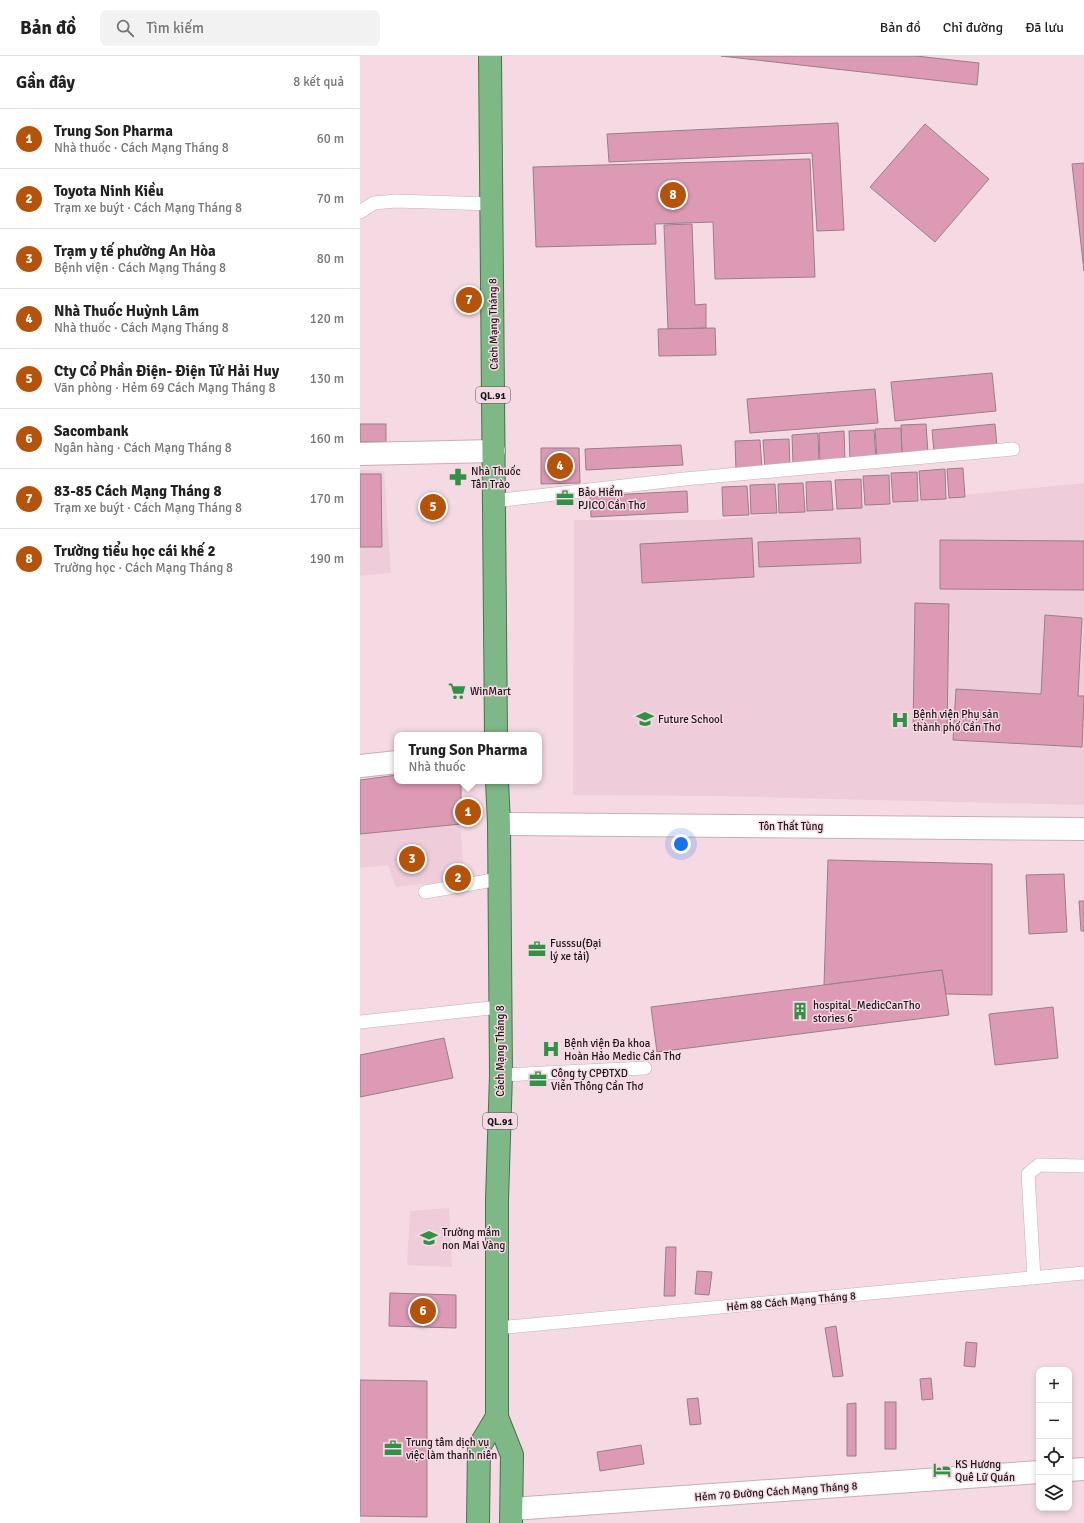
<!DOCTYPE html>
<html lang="vi">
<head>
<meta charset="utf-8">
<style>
	body { margin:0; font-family:Signika,sans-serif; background:#f2f2f2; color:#222 }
	.controls { position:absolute; right:12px; bottom:12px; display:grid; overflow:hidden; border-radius:8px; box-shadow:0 2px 6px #0003 }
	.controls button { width:36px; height:36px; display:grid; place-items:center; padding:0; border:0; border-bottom:1px solid #e0e0e0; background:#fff; color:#222; font:20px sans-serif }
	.you { position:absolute; left:321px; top:788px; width:14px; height:14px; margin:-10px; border:3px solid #fff; border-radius:50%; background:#1a73e8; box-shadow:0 0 0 6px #1a73e833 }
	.badge { display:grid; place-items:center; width:26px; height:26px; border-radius:50%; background:#b45309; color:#fff; font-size:13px; font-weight:700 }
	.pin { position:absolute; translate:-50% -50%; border:2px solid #fff; box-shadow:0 1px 4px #0006 }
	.popup { position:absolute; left:34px; top:676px; width:148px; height:52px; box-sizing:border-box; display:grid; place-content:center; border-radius:8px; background:#fff; filter:drop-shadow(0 1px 3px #0005); font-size:13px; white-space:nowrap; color:#767676 }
	.popup b { font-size:15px; color:#222 }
	.popup::after { content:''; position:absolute; left:50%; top:100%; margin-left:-8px; border:8px solid transparent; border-top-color:#fff }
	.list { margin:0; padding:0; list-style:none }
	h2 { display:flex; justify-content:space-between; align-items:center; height:52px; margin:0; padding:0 16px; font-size:17px }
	h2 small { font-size:13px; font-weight:400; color:#767676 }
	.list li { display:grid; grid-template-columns:26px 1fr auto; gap:12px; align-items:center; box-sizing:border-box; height:60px; padding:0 16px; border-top:1px solid #e0e0e0 }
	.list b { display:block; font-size:15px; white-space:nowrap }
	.list p { margin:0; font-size:13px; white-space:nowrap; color:#767676 }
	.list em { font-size:13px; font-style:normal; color:#767676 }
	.icon { flex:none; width:22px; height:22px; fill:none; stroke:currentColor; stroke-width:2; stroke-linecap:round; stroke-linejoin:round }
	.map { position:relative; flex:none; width:724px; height:1467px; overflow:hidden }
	header { display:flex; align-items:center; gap:24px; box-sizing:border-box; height:56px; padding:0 20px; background:#fff; border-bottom:1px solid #e0e0e0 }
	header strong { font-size:19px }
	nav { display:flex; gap:22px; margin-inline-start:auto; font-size:14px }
	.search { width:280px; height:36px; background:#f2f2f2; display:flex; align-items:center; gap:10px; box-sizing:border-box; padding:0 14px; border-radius:8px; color:#767676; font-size:15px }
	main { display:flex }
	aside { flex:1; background:#fff }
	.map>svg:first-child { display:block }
</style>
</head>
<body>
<header>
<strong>Bản đồ</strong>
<div class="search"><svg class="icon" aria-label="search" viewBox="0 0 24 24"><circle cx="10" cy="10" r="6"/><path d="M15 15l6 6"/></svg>Tìm kiếm</div>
<nav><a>Bản đồ</a><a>Chỉ đường</a><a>Đã lưu</a></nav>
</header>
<main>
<aside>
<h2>Gần đây<small>8 kết quả</small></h2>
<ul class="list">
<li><span class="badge">1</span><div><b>Trung Son Pharma</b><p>Nhà thuốc · Cách Mạng Tháng 8</p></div><em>60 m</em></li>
<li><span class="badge">2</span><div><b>Toyota Ninh Kiều</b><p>Trạm xe buýt · Cách Mạng Tháng 8</p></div><em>70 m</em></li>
<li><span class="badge">3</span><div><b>Trạm y tế phường An Hòa</b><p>Bệnh viện · Cách Mạng Tháng 8</p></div><em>80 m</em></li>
<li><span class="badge">4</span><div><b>Nhà Thuốc Huỳnh Lâm</b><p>Nhà thuốc · Cách Mạng Tháng 8</p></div><em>120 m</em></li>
<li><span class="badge">5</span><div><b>Cty Cổ Phần Điện- Điện Tử Hải Huy</b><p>Văn phòng · Hẻm 69 Cách Mạng Tháng 8</p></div><em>130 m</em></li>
<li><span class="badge">6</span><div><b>Sacombank</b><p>Ngân hàng · Cách Mạng Tháng 8</p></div><em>160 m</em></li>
<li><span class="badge">7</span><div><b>83-85 Cách Mạng Tháng 8</b><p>Trạm xe buýt · Cách Mạng Tháng 8</p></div><em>170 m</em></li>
<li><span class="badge">8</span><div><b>Trường tiểu học cái khế 2</b><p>Trường học · Cách Mạng Tháng 8</p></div><em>190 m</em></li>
</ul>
</aside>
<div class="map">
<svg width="724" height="1467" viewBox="0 0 724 1467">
	<rect width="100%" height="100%" fill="#f5dae4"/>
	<!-- built -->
	<g fill="#efccd9">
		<path d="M0,414l24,1 7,102 -31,3z"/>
		<path d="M724,427v322l-368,-9 -143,-1 1,-275h140z"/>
		<path d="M100,768l4,46 -6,10 -62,7 -8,-22 -28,3v-34z"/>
		<path d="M89,1152l3,59 -45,-2 3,-54z"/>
	</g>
	<!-- building -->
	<g fill="#dd9ab4" stroke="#977f88">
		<path d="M361,0h195l63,7 -2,22z"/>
		<path d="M478,67l6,107 -27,1 -5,-78 -203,9 -2,-28z"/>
		<path d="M565,68l64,55 -54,63 -65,-55z"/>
		<path d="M450,103l5,118 -100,2 -2,-57 -58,2 1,20 -120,3 -3,-80z"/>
		<path d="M724,107v108l-12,-107z"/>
		<path d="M332,168l3,81 11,-1v24l-38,1 -4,-104z"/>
		<path d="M355,272l1,27 -57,1 -1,-27z"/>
		<path d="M632,317l4,38 -101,10 -4,-39z"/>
		<path d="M515,333l3,34 -128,10 -3,-34z"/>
		<rect x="0" y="368" width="26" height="18"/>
		<path d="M566,368l2,29 -26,1 -1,-29z"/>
		<path d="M635,368l2,22 -63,6 -2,-22z"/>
		<path d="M541,372l1,29 -25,1 -2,-29z"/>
		<path d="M514,374l2,29 -26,1 -1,-29z"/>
		<path d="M484,375l1,30 -25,1 -1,-29z"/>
		<path d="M458,377l1,30 -26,1 -1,-29z"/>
		<path d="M429,383l1,29 -25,1 -2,-29z"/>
		<path d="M400,384l2,29 -26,1 -1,-29z"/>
		<path d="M321,389l2,20 -97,5 -1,-21z"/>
		<path d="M181,392h38l1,35 -39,1z"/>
		<path d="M603,412l2,29 -16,1 -2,-29z"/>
		<path d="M585,413l1,30 -25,1 -2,-29z"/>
		<path d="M557,416l1,29 -25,1 -2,-29z"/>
		<path d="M0,418h21l1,73h-22z"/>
		<path d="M529,419l1,29 -25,1 -2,-29z"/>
		<path d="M501,423l1,29 -25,1 -2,-29z"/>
		<path d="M471,425l2,29 -26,1 -1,-29z"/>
		<path d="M443,427l2,29 -26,1 -1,-29z"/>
		<path d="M415,428l2,29 -26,1 -1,-29z"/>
		<path d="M387,430l2,29 -26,1 -1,-29z"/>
		<path d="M327,435l1,21 -97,5 -1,-21z"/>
		<path d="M392,482l2,39 -112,6 -2,-39z"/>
		<path d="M500,482l1,25 -102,4 -1,-25z"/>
		<path d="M580,484l144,1v49l-144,-1z"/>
		<path d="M555,547l34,1 -2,127 -34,-1z"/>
		<path d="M685,559l37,3 -4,78h6l-2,51 -129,-7 3,-51 85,5z"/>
		<path d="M37,719v6h64v43l-101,10v-54z"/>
		<path d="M468,804l164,4v131l-46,-1 -4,-24 -118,15z"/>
		<path d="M704,818l3,58 -38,2 -3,-59z"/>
		<path d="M719,845h5v30h-3z"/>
		<path d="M582,914l7,45 -292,37 -6,-45z"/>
		<path d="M693,951l5,51 -63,7 -6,-51z"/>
		<path d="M84,982l9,40 -93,19v-42z"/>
		<path d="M306,1191h10l-1,49h-11z"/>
		<path d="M337,1215l15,1 -3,23 -14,-1z"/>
		<path d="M30,1237l66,2v33l-67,-2z"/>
		<path d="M476,1270l7,50 -10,1 -8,-49z"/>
		<path d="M606,1286l11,1 -2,24 -11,-1z"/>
		<path d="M571,1322l2,21 -11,1 -2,-21z"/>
		<path d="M0,1324l67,1v136l-67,-1z"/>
		<path d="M338,1342l3,26 -11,1 -3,-26z"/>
		<rect x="525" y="1346" width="11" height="47"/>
		<path d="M496,1347v53h-9v-52z"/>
		<path d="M281,1389l3,19 -44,7 -3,-19z"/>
	</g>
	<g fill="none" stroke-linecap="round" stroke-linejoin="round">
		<!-- service casing -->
		<g stroke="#c7aeb7" stroke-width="14">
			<g id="service">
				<path d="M0,156l14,-9 22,-2 96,3"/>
				<path d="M134,445l190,-22 329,-30"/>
				<path d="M65,836l74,-13"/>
				<path d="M0,966l140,-15"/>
				<path d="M141,1019l144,-7"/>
				<path d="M674,1222l-6,-104 11,-9 45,1"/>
				<path d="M137,1272l587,-55"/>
			</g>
		</g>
		<!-- minor casing -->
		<g stroke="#c7aeb7" stroke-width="24">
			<g id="minor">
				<path d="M0,398l134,-3"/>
				<path d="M0,710l37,-4"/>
				<path d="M139,768l585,5"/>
				<path d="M709,1414l15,-1"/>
				<path d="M152,1453l527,-37"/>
			</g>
		</g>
		<!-- trunk casing -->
		<g stroke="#48734d" stroke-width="24">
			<g id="trunk">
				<path d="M130,0l6,679"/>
				<path d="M137,725l2,43 2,251 -4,125v217l15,38 -1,68"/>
				<path d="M118,1467l1,-76 18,-30"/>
			</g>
		</g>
		<!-- service -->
		<use href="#service" stroke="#fff" stroke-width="13"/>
		<!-- minor -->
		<use href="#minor" stroke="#fff" stroke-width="22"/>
		<!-- trunk -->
		<use href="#trunk" stroke="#7eb887" stroke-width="22"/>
	</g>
	<!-- icons -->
	<defs>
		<g id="pharmacy-bare" transform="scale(1.38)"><path d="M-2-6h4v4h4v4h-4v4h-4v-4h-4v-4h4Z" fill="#319245" stroke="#f5dae4" stroke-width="2.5" paint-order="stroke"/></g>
		<g id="office-bare" transform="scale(1.38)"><path d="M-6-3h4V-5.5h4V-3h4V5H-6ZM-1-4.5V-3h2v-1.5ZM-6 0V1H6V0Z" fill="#319245" stroke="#f5dae4" stroke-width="2.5" paint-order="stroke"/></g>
		<g id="supermarket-bare" transform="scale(1.38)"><path d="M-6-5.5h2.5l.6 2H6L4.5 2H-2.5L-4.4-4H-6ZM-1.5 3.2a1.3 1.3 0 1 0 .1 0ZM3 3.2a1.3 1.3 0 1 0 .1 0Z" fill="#319245" stroke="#f5dae4" stroke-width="2.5" paint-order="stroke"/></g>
		<g id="school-bare" transform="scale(1.38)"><path d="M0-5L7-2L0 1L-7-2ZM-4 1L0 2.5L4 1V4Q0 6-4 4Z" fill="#319245" stroke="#f5dae4" stroke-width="2.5" paint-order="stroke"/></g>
		<g id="hospital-bare" transform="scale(1.38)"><path d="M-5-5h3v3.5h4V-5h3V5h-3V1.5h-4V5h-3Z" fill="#319245" stroke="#f5dae4" stroke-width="2.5" paint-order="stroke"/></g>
		<g id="building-bare" transform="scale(1.38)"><path d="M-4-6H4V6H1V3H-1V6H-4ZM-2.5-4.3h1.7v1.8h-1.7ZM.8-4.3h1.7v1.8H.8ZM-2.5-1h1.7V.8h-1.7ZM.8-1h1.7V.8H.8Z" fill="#319245" stroke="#f5dae4" stroke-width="2.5" paint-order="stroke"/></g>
		<g id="hotel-bare" transform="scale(1.38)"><path d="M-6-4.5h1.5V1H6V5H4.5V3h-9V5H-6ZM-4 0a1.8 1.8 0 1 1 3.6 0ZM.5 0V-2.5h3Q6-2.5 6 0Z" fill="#319245" stroke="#f5dae4" stroke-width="2.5" paint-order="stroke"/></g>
	</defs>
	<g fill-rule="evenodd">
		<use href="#pharmacy-bare" x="98" y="421"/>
		<use href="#office-bare" x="205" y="442"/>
		<use href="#supermarket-bare" x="97" y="635"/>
		<use href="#school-bare" x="285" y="663"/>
		<use href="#hospital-bare" x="540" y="664"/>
		<use href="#office-bare" x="177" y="893"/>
		<use href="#building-bare" x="440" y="955"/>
		<use href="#hospital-bare" x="191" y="993"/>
		<use href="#office-bare" x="178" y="1023"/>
		<use href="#school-bare" x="69" y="1182"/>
		<use href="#office-bare" x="33" y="1392"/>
		<use href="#hotel-bare" x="582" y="1414"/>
	</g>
	<g text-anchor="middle" stroke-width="3" stroke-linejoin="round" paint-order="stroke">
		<!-- shield labels -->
		<g fill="#f5dae4" stroke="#5e5055" stroke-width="1">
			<rect x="116" y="331" width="34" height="16" rx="3"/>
			<rect x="123" y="1057" width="34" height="16" rx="3"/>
		</g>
		<g font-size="10" font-weight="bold" fill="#1e1518">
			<text x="133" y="343">QL.91</text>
			<text x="140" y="1069">QL.91</text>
		</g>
		<!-- street labels -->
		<g font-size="11" fill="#1e1518" stroke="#f5dae4">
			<text transform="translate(133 268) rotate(-91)" y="4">Cách Mạng Tháng 8</text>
			<text x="431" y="774">Tôn Thất Tùng</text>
			<text transform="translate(140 995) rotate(-90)" y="4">Cách Mạng Tháng 8</text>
			<text transform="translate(431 1245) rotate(-5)" y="4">Hẻm 88 Cách Mạng Tháng 8</text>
			<text transform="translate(416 1435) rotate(-4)" y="4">Hẻm 70 Đường Cách Mạng Tháng 8</text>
		</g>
		<!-- poi labels -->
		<g font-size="11" fill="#1e1518" stroke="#f5dae4" text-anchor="start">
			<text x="111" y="419">Nhà Thuốc<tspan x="111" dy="13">Tân Trào</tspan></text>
			<text x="218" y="440">Bảo Hiểm<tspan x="218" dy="13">PJICO Cần Thơ</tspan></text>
			<text x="110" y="639">WinMart</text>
			<text x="553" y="662">Bệnh viện Phụ sản<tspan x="553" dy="13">thành phố Cần Thơ</tspan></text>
			<text x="298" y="667">Future School</text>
			<text x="190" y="891">Fusssu(Đại<tspan x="190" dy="13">lý xe tải)</tspan></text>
			<text x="453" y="953">hospital_MedicCanTho<tspan x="453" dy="13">stories 6</tspan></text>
			<text x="204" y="991">Bệnh viện Đa khoa<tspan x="204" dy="13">Hoàn Hảo Medic Cần Thơ</tspan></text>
			<text x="191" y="1021">Công ty CPĐTXD<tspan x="191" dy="13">Viễn Thông Cần Thơ</tspan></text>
			<text x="82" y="1180">Trường mầm<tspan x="82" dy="13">non Mai Vàng</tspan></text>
			<text x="46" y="1390">Trung tâm dịch vụ<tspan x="46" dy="13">việc làm thanh niên</tspan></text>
			<text x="595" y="1412">KS Hương<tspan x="595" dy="13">Quê Lữ Quán</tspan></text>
		</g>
	</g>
</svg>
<div class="controls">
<button>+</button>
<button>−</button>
<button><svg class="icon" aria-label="locate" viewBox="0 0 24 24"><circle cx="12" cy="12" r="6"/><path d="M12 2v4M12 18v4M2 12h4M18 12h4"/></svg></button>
<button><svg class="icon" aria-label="layers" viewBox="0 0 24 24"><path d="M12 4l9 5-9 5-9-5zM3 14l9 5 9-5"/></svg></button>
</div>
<div class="you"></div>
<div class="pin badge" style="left:108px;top:756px">1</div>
<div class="popup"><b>Trung Son Pharma</b>Nhà thuốc</div>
<div class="pin badge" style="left:98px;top:822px">2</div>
<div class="pin badge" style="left:52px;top:803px">3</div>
<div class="pin badge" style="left:200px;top:410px">4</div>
<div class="pin badge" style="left:73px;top:451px">5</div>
<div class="pin badge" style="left:63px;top:1255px">6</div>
<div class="pin badge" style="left:109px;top:244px">7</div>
<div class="pin badge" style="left:313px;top:139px">8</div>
</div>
</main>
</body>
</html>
